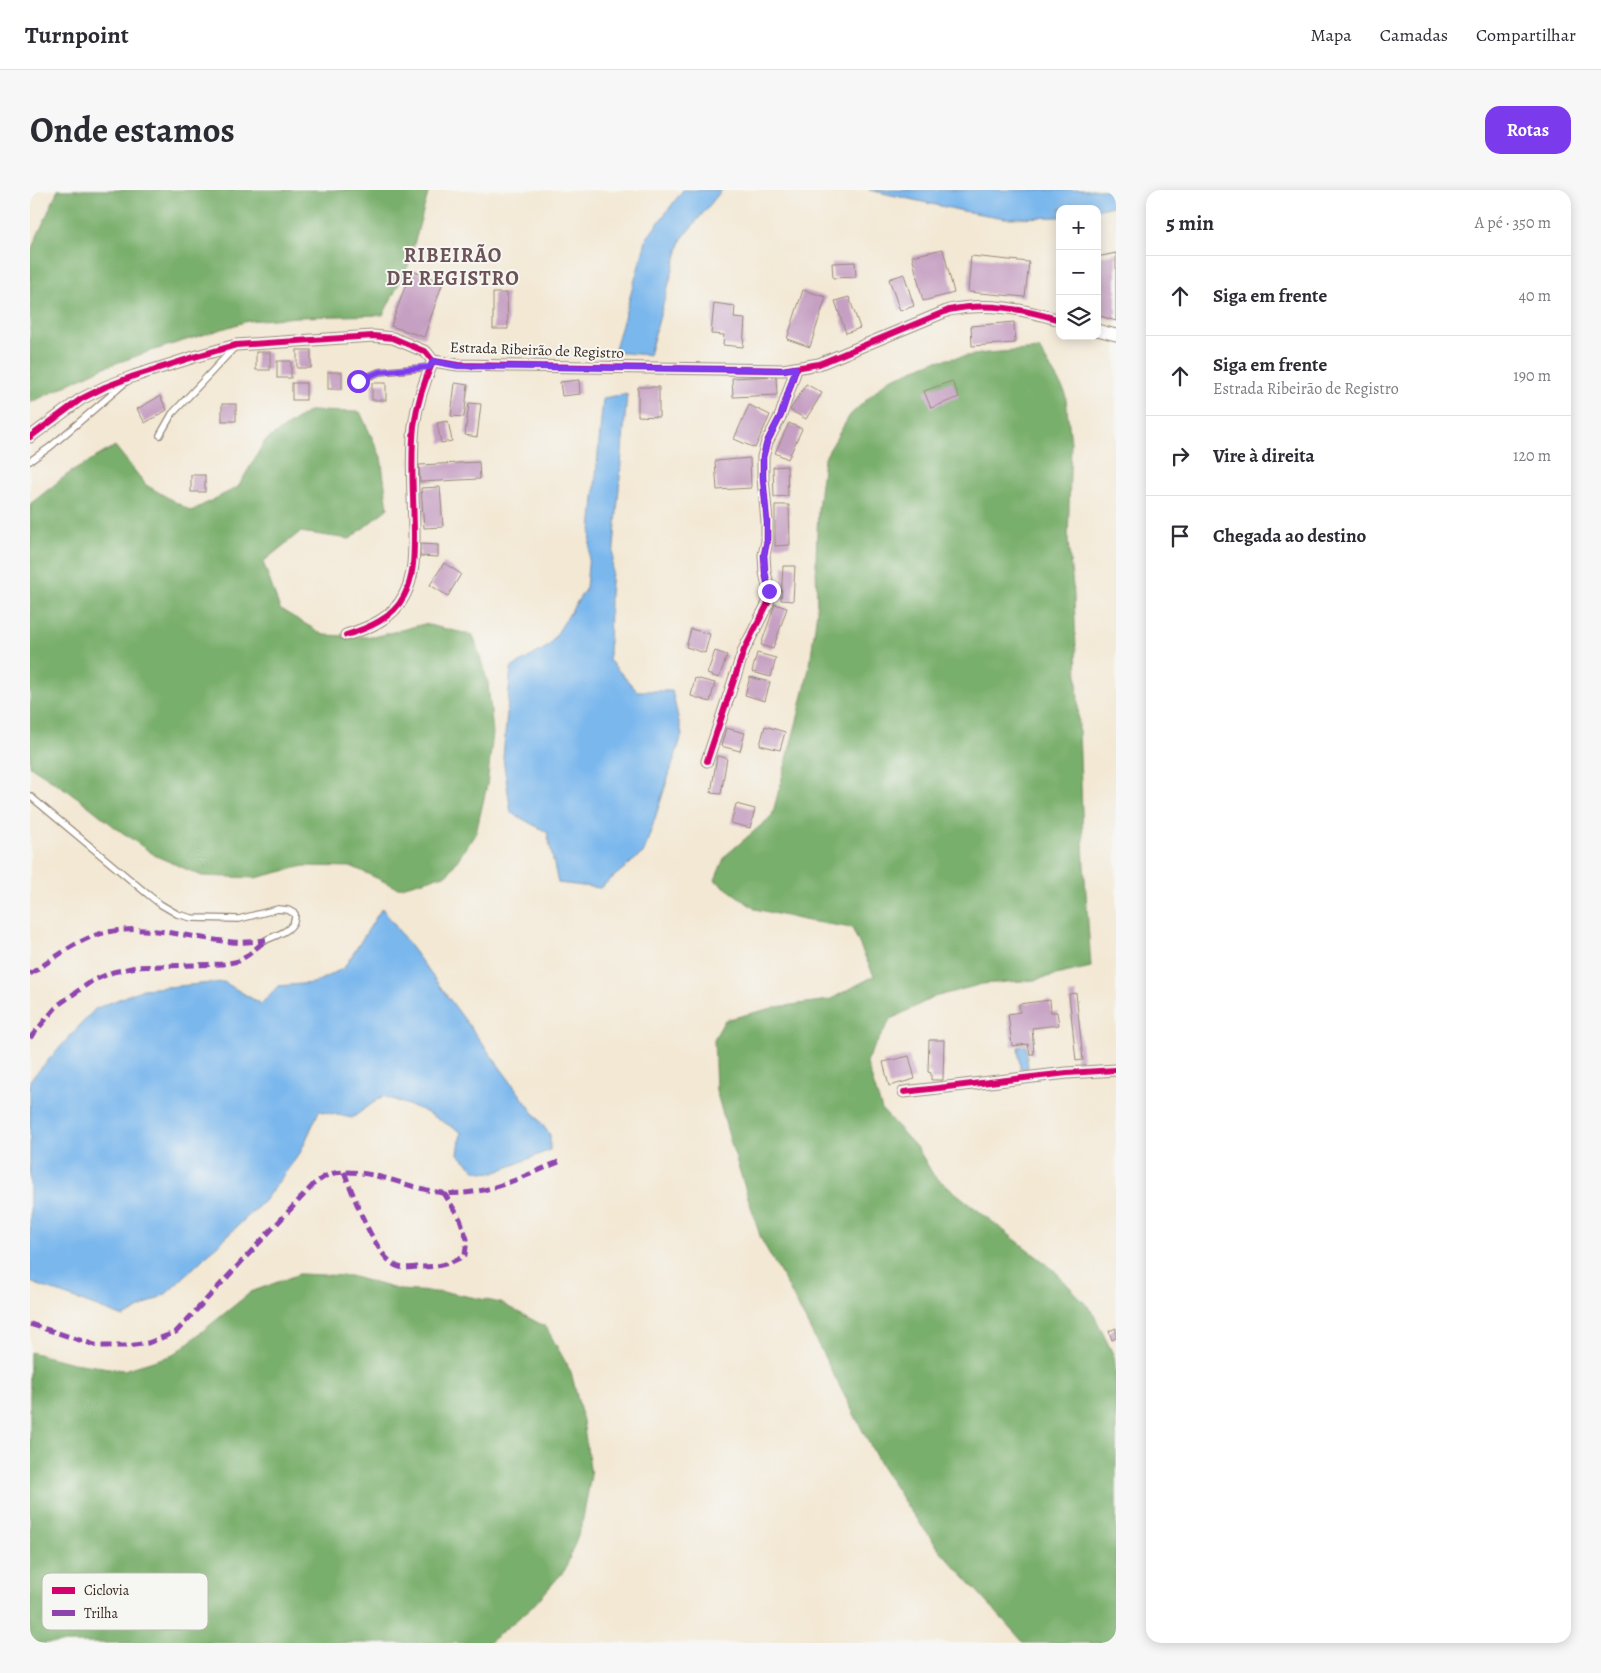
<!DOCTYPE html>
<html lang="pt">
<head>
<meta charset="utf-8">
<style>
	body { margin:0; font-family:Alegreya,serif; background:#f7f7f7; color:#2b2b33 }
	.controls { position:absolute; right:15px; top:15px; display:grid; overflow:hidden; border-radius:10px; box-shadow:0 2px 12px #0003 }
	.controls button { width:45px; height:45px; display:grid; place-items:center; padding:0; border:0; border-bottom:1px solid #e1e1e2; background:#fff; color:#2b2b33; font:25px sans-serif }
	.stop { position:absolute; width:15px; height:15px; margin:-11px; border:4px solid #7c3aed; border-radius:50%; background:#fff }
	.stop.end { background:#7c3aed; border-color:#fff; box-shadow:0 1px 5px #0008 }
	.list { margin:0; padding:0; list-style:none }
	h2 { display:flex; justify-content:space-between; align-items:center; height:65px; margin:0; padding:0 20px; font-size:21px }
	h2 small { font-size:16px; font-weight:400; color:#7c7c81 }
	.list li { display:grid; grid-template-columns:32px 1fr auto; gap:15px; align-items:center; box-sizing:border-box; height:80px; padding:0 20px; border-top:1px solid #e1e1e2 }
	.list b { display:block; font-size:19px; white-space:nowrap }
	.list p { margin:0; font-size:16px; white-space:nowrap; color:#7c7c81 }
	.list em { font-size:16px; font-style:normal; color:#7c7c81 }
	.icon { flex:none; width:28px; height:28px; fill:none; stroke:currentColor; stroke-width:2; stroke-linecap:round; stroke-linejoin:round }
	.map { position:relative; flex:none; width:1086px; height:1453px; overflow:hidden; border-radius:15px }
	header { display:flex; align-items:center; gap:30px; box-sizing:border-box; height:70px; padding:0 25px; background:#fff; border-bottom:1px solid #e1e1e2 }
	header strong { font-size:24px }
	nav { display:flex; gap:28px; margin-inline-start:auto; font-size:18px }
	.intro { display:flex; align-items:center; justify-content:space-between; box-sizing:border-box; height:120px; padding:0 30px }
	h1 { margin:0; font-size:35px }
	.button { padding:12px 22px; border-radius:15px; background:#7c3aed; color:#fff; font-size:18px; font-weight:700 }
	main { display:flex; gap:30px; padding:0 30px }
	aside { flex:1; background:#fff; border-radius:15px; box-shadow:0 2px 12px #0003 }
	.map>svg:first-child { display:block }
</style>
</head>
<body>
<header>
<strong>Turnpoint</strong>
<nav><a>Mapa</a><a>Camadas</a><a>Compartilhar</a></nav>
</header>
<div class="intro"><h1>Onde estamos</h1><a class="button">Rotas</a></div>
<main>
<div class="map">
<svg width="1086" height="1453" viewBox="0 0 1086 1453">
	<rect width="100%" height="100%" fill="#f6f6f2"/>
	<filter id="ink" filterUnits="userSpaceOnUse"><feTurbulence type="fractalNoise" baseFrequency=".02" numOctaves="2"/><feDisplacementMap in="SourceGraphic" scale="10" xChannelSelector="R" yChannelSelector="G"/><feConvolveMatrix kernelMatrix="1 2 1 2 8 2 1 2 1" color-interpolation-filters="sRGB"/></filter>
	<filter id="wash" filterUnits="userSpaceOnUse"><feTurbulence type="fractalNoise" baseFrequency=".0096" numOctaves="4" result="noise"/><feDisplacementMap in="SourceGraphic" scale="20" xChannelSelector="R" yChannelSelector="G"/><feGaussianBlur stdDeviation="1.12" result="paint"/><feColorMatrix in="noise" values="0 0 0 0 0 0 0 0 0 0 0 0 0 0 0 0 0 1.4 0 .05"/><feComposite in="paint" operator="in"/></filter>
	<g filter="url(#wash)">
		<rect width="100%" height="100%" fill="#f3e8d4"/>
		<!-- forest -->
		<g fill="#79af6c" stroke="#5a6c45">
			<path d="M28,0h371l-21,76 -25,49 -85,2 -50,4 -97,30 -49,17 -72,35v-151z"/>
			<path d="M1009,159l26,43 6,50 -3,100 6,53 10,269 7,103 -57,13 -52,4 -48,13 -43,22 -25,42 16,49 36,39 16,27 120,94 38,41 22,45 2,18v269h-92l-85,-94 -30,-40 -28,-43 -95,-183 -25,-44 -31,-99 -14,-50 -2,-51 11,-19 51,-13 53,-7 45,-24 -22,-48 -49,-8 -48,-11 -40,-29 10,-24 47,-40 27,-103 11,-49 7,-53 -1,-52 2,-50 6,-50 26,-44 38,-35 47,-19 52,-8z"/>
			<path d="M279,221l51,1 21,45 7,51 -38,31 -50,-7 -37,30 17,47 44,26 50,2 50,-13 49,11 15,48 5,50 -6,52 -11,48 -28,41 -50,14 -45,-21 -49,-1 -49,12 -53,-2 -46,-20 -40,-28 -39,-31 -47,-31v-262l38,-30 47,-28 31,39 45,26 47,-24 27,-46z"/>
			<path d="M269,1084l51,2 50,14 51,3 50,10 45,24 25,45 12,49 8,54 -9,49 -17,46 -34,38 -43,35h-458v-291l43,11 51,7 49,-15 78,-63z"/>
		</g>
		<!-- water -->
		<g fill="#7ab7ed" stroke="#5a7086">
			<path d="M653,0h39l-41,50 -32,115 -35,-3 33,-114z"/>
			<path d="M839,0h247v15l-19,5v-1h-37v8l-55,1 -42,-7z"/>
			<path d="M597,204l-17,200 -1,66 28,31h35l10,44 -38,117 -44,36 -42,-5 -11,-51 -36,-19 -8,-55 8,-90 38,-22 37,-58 17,-190z"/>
			<path d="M352,718l168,227v15l-56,23 -18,-2 -18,-17 3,-22 -39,-22 -39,-14 -31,22 -33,-7 -19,42 -36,48 -97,92 -43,24 -94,-35v-202l65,-71 48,-20 81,-7 37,22 17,-18 36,-3 30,-15z"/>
			<path d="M996,856l2,22h-8l-2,-21z"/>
		</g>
		<g id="blocks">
			<!-- building -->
			<g fill="#c6a0c3">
				<path d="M913,59l11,44 -31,8 -11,-45z"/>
				<path d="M1086,63v68l-19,-6v-58z"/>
				<path d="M941,66l58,6 -4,35 -57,-5z"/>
				<path d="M825,72l1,15 -23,1 -1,-15z"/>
				<path d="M381,80l32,12 -19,55 -33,-11z"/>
				<path d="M874,84l10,32 -14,5 -11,-32z"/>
				<path d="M773,100l23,7 -16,50 -23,-8z"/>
				<path d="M463,103h14l1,36h-15z"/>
				<path d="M819,107l11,31 -14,5 -11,-32z"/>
				<path d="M684,113l21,3 -1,12 11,1 -2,28 -20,-2 1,-10 -13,-1z"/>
				<path d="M984,132l1,21 -43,3 -1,-20z"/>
				<rect x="267" y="160" width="14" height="18"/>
				<rect x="226" y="162" width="14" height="18"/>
				<rect x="247" y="171" width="14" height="17"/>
				<rect x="298" y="182" width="14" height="17"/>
				<path d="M746,186l1,19 -44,2 -1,-19z"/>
				<path d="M549,190l1,14 -18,2 -2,-14z"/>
				<path d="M922,191l7,16 -28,11 -7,-17z"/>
				<rect x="262" y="193" width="14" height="17"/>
				<rect x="342" y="193" width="14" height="17"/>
				<path d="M425,193l13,2 -4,32 -13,-1z"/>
				<path d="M776,194l16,9 -16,26 -16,-9z"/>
				<path d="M608,197h21v30l-21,-1z"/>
				<path d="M130,206l7,14 -22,13 -8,-14z"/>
				<path d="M439,213l12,1 -4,33 -12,-2z"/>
				<rect x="192" y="214" width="14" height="17"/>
				<path d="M719,215l21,10 -15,33 -21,-9z"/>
				<path d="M418,231l4,20 -11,2 -4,-20z"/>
				<path d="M759,233l13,6 -14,30 -13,-6z"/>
				<path d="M720,268l1,30 -34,2 -2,-29z"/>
				<path d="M449,272l1,17 -60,3 -1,-17z"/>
				<path d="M757,276l1,30 -14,1 -1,-30z"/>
				<rect x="161" y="285" width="14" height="17"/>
				<path d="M410,297l3,40 -19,1 -3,-40z"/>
				<path d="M745,315h14l1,40 -15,1z"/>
				<path d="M390,354l18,1v12l-18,-1z"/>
				<path d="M414,373l17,11 -13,22 -18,-11z"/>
				<path d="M753,376h12l-2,35 -12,-1z"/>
				<path d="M745,414l12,4 -14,41 -12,-4z"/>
				<path d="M661,439l19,5 -5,19 -19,-6z"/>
				<path d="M685,461l12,4 -8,23 -12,-4z"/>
				<path d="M727,463l19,5 -5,19 -19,-5z"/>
				<path d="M720,487l20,5 -5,19 -20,-6z"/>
				<path d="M665,488l20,5 -5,19 -19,-6z"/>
				<path d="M735,536l20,6 -5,18 -20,-5z"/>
				<path d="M696,538l19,5 -5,18 -19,-5z"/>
				<path d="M687,566l10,2 -6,36 -10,-1z"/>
				<path d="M706,614l19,5 -5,19 -19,-5z"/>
				<path d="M1046,803l7,67 -7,1 -7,-67z"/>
				<path d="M1020,810l1,12h6l2,13 -27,3 2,26h-4l-2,-10 -16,2 -4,-32 12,-2 -1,-8z"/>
				<path d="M899,850h15l-1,40h-12v-7l-3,-1z"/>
				<path d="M879,866l6,23 -26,7 -6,-24z"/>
				<path d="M1086,1138v10l-4,2 -3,-9z"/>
			</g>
		</g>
	</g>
	<g filter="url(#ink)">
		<use href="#blocks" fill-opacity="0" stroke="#978979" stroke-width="1"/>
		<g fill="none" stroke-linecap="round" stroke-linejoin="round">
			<!-- service casing -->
			<g stroke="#978979" stroke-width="8">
				<g id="service">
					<path d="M328,191l21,-9 52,-5"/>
					<path d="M130,245l12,-21 61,-65"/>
					<path d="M0,271l20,-14 76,-65"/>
					<path d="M0,606l115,96 15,12 17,10 15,4 47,1 39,-10 10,1 7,4c1,16 -16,20 -29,26"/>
				</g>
			</g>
			<!-- minor casing -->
			<g stroke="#978979" stroke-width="13">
				<g id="minor">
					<path d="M1067,140l19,5"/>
					<path d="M0,247l51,-38 24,-12 29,-11 60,-19 42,-12 137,-9 20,2 33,14 7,9 25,4 325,5 36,-6 130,-54c39,-8 73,-1 111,10"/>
					<path d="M316,445c23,-7 47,-17 58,-39 10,-19 10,-40 10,-60 0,-36 -4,-73 0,-110 3,-23 10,-44 19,-65"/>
					<path d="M677,571l37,-111 24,-47 1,-12 -4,-19 -1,-17 3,-14v-19l-4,-44v-21l4,-15 14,-27 15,-46"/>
					<path d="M874,902l163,-19 49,-3"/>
				</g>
			</g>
			<!-- service -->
			<use href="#service" stroke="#fff" stroke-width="5.5"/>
			<!-- minor -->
			<use href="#minor" stroke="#fff" stroke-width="11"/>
			<!-- quiet -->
			<g stroke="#8e44ad" stroke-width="5" stroke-dasharray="10 5" stroke-linecap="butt">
				<path d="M0,784c22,-14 48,-35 73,-41 42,-10 86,5 129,9 11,1 23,-1 34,-2"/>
				<path d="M0,848l28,-33 34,-24 21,-9 23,-5 88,-3 15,-3 9,-6 18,-15"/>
				<path d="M314,982c10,23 31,87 55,95 5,2 14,0 19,0 21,0 30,-2 47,-12l2,-16 -7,-20 -16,-26"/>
				<path d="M0,1134l68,22h30l20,-3 28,-11 138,-148c5,-3 10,-8 16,-10 35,-9 79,15 113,19 42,4 81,-17 118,-32"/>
			</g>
			<!-- cycleway casing -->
			<g stroke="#f6f6f2" stroke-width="9">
				<g id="cycleway">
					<path d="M0,247l51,-38 24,-12 29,-11 60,-19 42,-12 137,-9 20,2 33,14 7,9 25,4 325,5 36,-6 130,-54c39,-8 73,-1 111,10"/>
					<path d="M316,445c23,-7 47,-17 58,-39 10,-19 10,-40 10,-60 0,-36 -4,-73 0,-110 3,-23 10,-44 19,-65"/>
					<path d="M677,571l37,-111 24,-47 1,-12 -4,-19 -1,-17 3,-14v-19l-4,-44v-21l4,-15 14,-27 15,-46"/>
					<path d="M874,902l163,-19 49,-3"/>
				</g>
			</g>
			<!-- cycleway -->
			<use href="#cycleway" stroke="#d6006c" stroke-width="6"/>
		</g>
	</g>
	<g fill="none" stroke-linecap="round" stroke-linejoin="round" filter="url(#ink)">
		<!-- route -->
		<path stroke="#7c3aed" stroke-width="6" d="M328,191l21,-9 51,-5 3,-6 25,5 325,4 13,-2 -15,47 -14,27 -4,15v21l4,44v19l-3,14 1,17 4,19"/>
	</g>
	<g text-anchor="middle" stroke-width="4" stroke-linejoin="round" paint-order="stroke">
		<!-- street labels -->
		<g font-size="15" fill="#3b2a1e" stroke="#f6f6f2">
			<text transform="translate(507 160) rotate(2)" y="5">Estrada Ribeirão de Registro</text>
		</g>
		<!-- district labels -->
		<g font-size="20" font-weight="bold" letter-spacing="1" fill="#6c5358" stroke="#f6f6f2">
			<text x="423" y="72">RIBEIRÃO<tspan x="423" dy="23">DE REGISTRO</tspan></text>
		</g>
	</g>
	<!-- legend -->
	<rect x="12" y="1383" width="166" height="57" rx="8" fill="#f6f6f2" stroke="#beb9b2" stroke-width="1"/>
	<rect x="22" y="1397" width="23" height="7" fill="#d6006c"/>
	<rect x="22" y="1420" width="23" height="6" fill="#8e44ad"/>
	<g font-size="14" fill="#3b2a1e">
		<text x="54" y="1405">Ciclovia</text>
		<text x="54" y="1428">Trilha</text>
	</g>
</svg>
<div class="controls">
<button>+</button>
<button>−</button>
<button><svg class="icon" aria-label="layers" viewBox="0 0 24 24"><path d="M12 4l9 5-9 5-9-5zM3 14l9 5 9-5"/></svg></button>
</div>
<div class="stop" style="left:328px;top:191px"></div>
<div class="stop end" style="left:739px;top:401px"></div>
</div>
<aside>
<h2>5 min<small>A pé · 350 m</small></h2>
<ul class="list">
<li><svg class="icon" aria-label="ahead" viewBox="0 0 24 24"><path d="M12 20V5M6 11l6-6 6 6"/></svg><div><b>Siga em frente</b></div><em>40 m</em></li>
<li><svg class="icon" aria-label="ahead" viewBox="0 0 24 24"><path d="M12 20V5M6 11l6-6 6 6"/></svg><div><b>Siga em frente</b><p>Estrada Ribeirão de Registro</p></div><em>190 m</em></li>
<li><svg class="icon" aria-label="right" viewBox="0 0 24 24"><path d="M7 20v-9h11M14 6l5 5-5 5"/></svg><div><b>Vire à direita</b></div><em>120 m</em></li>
<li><svg class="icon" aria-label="arrive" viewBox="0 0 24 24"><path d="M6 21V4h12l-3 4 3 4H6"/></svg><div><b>Chegada ao destino</b></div></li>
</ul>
</aside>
</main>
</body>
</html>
